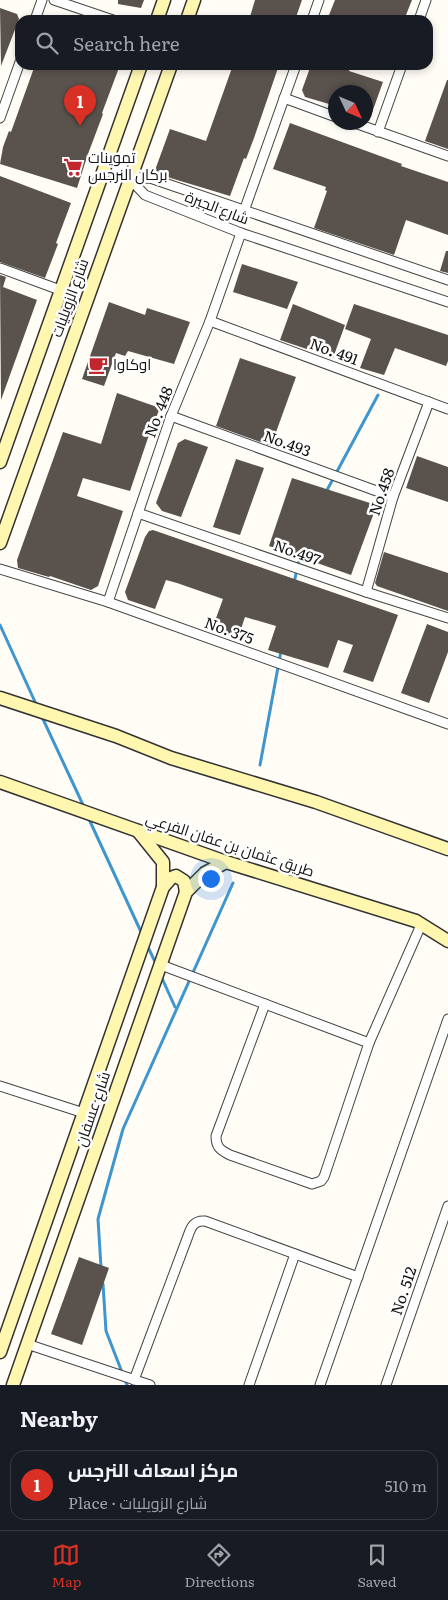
<!DOCTYPE html>
<html lang="en">
<head>
<meta charset="utf-8">
<style>
	body { margin:0; font-family:Literata,Cairo,serif; background:#20242c; color:#f1f3f6 }
	.compass { position:absolute; left:328px; top:85px; width:45px; height:45px; border-radius:50%; background:#171b24; box-shadow:0 2px 8px #0003; rotate:134deg }
	.you { position:absolute; left:210px; top:878px; width:18px; height:18px; margin:-12px; border:4px solid #fff; border-radius:50%; background:#1a73e8; box-shadow:0 0 0 8px #1a73e833 }
	.badge { display:grid; place-items:center; width:32px; height:32px; border-radius:50%; background:#d93025; color:#fff; font-size:16px; font-weight:700 }
	.pin { position:absolute; translate:-50% -41px; filter:drop-shadow(0 1px 2px #0008) }
	.pin::after { content:''; position:absolute; top:26px; width:18px; height:15px; background:inherit; clip-path:polygon(0 0,100% 0,50% 100%) }
	.list { margin:0; padding:0; list-style:none }
	h2 { display:flex; justify-content:space-between; align-items:center; height:65px; margin:0; padding:0 20px; font-size:21px }
	h2 small { font-size:16px; font-weight:400; color:#9ea1a6 }
	.list li { display:grid; grid-template-columns:32px 1fr auto; gap:15px; align-items:center; box-sizing:border-box; height:70px; margin:0 10px 10px; padding:0 10px; border:1px solid #363941; border-radius:15px }
	.list b { display:block; font-size:19px; white-space:nowrap }
	.list p { margin:0; font-size:16px; white-space:nowrap; color:#9ea1a6 }
	.list em { font-size:16px; font-style:normal; color:#9ea1a6 }
	.icon { flex:none; width:28px; height:28px; fill:none; stroke:currentColor; stroke-width:2; stroke-linecap:round; stroke-linejoin:round }
	.map { position:relative; flex:none; width:448px; height:1385px; overflow:hidden }
	.search { position:absolute; background:#171b24; box-shadow:0 2px 8px #0003; left:15px; right:15px; top:15px; height:55px; display:flex; align-items:center; gap:12px; box-sizing:border-box; padding:0 18px; border-radius:15px; color:#9ea1a6; font-size:19px }
	.sheet { height:145px; background:#171b24 }
	nav { display:flex; justify-content:space-around; align-items:center; box-sizing:border-box; height:70px; border-top:1px solid #363941; background:#171b24; font-size:14px; color:#9ea1a6 }
	nav a { display:grid; justify-items:center; gap:2px }
	nav .on { color:#d93025 }
	.map>svg:first-child { display:block }
</style>
</head>
<body>
<div class="map">
<svg width="448" height="1385" viewBox="0 0 448 1385">
	<rect width="100%" height="100%" fill="#fffdf5"/>
	<g fill="none" stroke-linecap="round" stroke-linejoin="round">
		<!-- stream -->
		<g stroke="#3f96cf" stroke-width="3">
			<path d="M326,492l52,-97"/>
			<path d="M294,583l6,-28"/>
			<path d="M0,625l36,79"/>
			<path d="M42,717l42,90"/>
			<path d="M260,765l21,-114"/>
			<path d="M88,817l54,117"/>
			<path d="M147,945l10,21"/>
			<path d="M161,976l14,31"/>
			<path d="M101,1267l-3,-48 25,-90 110,-246"/>
			<path d="M103,1284l3,47 21,54"/>
		</g>
	</g>
	<!-- building -->
	<g fill="#5a524d">
		<path d="M118,0h26l-3,8 -23,-4z"/>
		<path d="M255,0h47l-7,20h-46z"/>
		<path d="M335,0h77l-8,20h-77z"/>
		<path d="M0,8l17,6 2,5 -18,47z"/>
		<path d="M35,65h85l-18,48 1,1 -15,40 -11,34 -77,-24 3,-17 6,-16 2,1z"/>
		<path d="M233,65h46l-25,73 -8,21 -2,-1 -14,38 -76,-23 16,-44 36,12z"/>
		<path d="M311,65h40l-2,6 34,11 -14,39 -3,-1v-28h-30v14l-31,-9 -3,-7z"/>
		<path d="M447,80h1v69l-23,-8z"/>
		<path d="M290,123l112,41 -1,2 47,16v53l-42,-15 -12,35 -80,-27 13,-37 -2,-1 1,-3 -53,-18z"/>
		<path d="M0,176l71,27 -15,40 2,1 -13,34 -45,-16z"/>
		<path d="M446,251h2v22l-8,-2z"/>
		<path d="M242,264l56,18 -11,27 -54,-17z"/>
		<path d="M0,275l6,2 -3,10 34,13 -36,100z"/>
		<path d="M109,302l36,13 2,-7 43,14 -16,42 -46,-13 -3,5 -9,-3 -12,33 -22,-7z"/>
		<path d="M293,304l52,21 -12,33 -53,-18z"/>
		<path d="M354,304l94,31v26l-2,5 -51,-18 -11,27 -24,-7 11,-29 -26,-10z"/>
		<path d="M240,358l56,19 -25,69 -55,-20z"/>
		<path d="M117,393l43,15 -10,24 -20,59 -47,-13 -6,18 46,15 -25,75 -7,4 -41,-14 -1,1 -31,-9 -1,-8 46,-128 38,12z"/>
		<path d="M185,439l23,8 -27,70 -19,-6 -6,-8 22,-60z"/>
		<path d="M417,456l31,11v35l-42,-14z"/>
		<path d="M236,459l28,9 -24,67 -27,-8z"/>
		<path d="M292,478l81,26 2,3v3l-24,65 -82,-29z"/>
		<path d="M153,530l245,85 -25,67 -30,-10 10,-27 -15,-5 -10,28 -60,-18 8,-24 -31,-9 -7,21 -26,-9 11,-30 -46,-16 -11,-3 -11,29 -27,-9 -3,-8 20,-55 4,-6z"/>
		<path d="M384,552l64,21v38l-71,-25 -2,-3z"/>
		<path d="M427,624l21,8v20l-19,51 -28,-10z"/>
		<path d="M79,1257l30,11 -27,77 -31,-11z"/>
	</g>
	<g fill="none" stroke-linecap="round" stroke-linejoin="round">
		<!-- street casing -->
		<g stroke="#444" stroke-width="11">
			<g id="street">
				<path d="M54,0l59,20"/>
				<path d="M35,20l7,-20"/>
				<path d="M312,20l7,-20"/>
				<path d="M419,20l7,-20"/>
				<path d="M284,98l52,19"/>
				<path d="M0,118l20,-56"/>
				<path d="M352,122l96,34"/>
				<path d="M378,132l24,-67"/>
				<path d="M130,179l15,16 96,38 207,69"/>
				<path d="M130,179l20,-1 298,102"/>
				<path d="M244,211l52,-146"/>
				<path d="M0,268l60,22"/>
				<path d="M210,321l238,88"/>
				<path d="M171,416l222,81"/>
				<path d="M138,513l228,79 82,26"/>
				<path d="M0,569l108,33 340,122"/>
				<path d="M366,592l27,-95 36,-95"/>
				<path d="M108,602l63,-186 39,-95 31,-88"/>
				<path d="M161,965l208,78"/>
				<path d="M265,1004l-49,132c0,11 4,14 14,19l82,29 9,-3 3,-4 45,-134 52,-118"/>
				<path d="M0,1086l84,27"/>
				<path d="M27,1344l123,41"/>
				<path d="M134,1380l54,-144c3,-9 6,-16 17,-15l153,56"/>
				<path d="M249,1385l46,-131"/>
				<path d="M320,1385l128,-366"/>
				<path d="M386,1385l62,-179"/>
			</g>
		</g>
		<!-- secondary casing -->
		<g stroke="#333" stroke-width="15">
			<g id="secondary">
				<path d="M157,20l7,-20"/>
				<path d="M187,20l7,-20"/>
				<path d="M0,462l141,-397"/>
				<path d="M0,543l171,-478"/>
				<path d="M0,698l116,38 55,22 145,44 132,47"/>
				<path d="M0,782l226,80 190,59 32,20"/>
				<path d="M163,887l8,-9 5,-2 8,5 2,11"/>
				<path d="M0,1352l163,-465v-25l-25,-31"/>
				<path d="M13,1385l173,-493 19,-19 21,-11"/>
			</g>
		</g>
		<!-- street -->
		<use href="#street" stroke="#fff" stroke-width="9"/>
		<!-- secondary -->
		<use href="#secondary" stroke="#fff6b0" stroke-width="12"/>
	</g>
	<!-- icons -->
	<defs>
		<g id="supermarket-bare" transform="scale(1.5)"><path d="M-6-5.5h2.5l.6 2H6L4.5 2H-2.5L-4.4-4H-6ZM-1.5 3.2a1.3 1.3 0 1 0 .1 0ZM3 3.2a1.3 1.3 0 1 0 .1 0Z" fill="#c4262e" stroke="#fff" stroke-width="2.5" paint-order="stroke"/></g>
		<g id="cafe-bare" transform="scale(1.5)"><path d="M-5.5-4.5H6V0H3Q3 3.5 0 3.5H-2.5Q-5.5 3.5-5.5 0ZM3-3.2v2h1.7v-2ZM-6 4.5H4V6H-6Z" fill="#c4262e" stroke="#fff" stroke-width="2.5" paint-order="stroke"/></g>
	</defs>
	<g fill-rule="evenodd">
		<use href="#supermarket-bare" x="73" y="167"/>
		<use href="#cafe-bare" x="98" y="365"/>
	</g>
	<g text-anchor="middle" stroke-width="5" stroke-linejoin="round" paint-order="stroke">
		<!-- poi labels -->
		<g font-size="15" fill="#111" stroke="#fff" text-anchor="start">
			<text x="88" y="163">تموينات<tspan x="88" dy="17">بركان النرجس</tspan></text>
			<text x="113" y="370">اوكاوا</text>
		</g>
		<!-- street labels -->
		<g font-size="15" fill="#111" stroke="#fff">
			<text transform="translate(217 208) rotate(21)" y="5">شارع الجيرة</text>
			<text transform="translate(70 298) rotate(-70)" y="5">شارع الزويليات</text>
			<text transform="translate(334 352) rotate(20)" y="5">No. 491</text>
			<text transform="translate(159 412) rotate(-69)" y="5">No. 448</text>
			<text transform="translate(287 444) rotate(20)" y="5">No.493</text>
			<text transform="translate(382 492) rotate(-71)" y="5">No.458</text>
			<text transform="translate(297 553) rotate(19)" y="5">No.497</text>
			<text transform="translate(229 631) rotate(20)" y="5">No. 375</text>
			<text transform="translate(230 845) rotate(18)" y="5">طريق عثمان بن عفان الفرعي</text>
			<text transform="translate(93 1109) rotate(-71)" y="5">شارع عسفان</text>
			<text transform="translate(404 1291) rotate(-71)" y="5">No. 512</text>
		</g>
	</g>
</svg>
<svg class="compass" viewBox="-18 -18 36 36"><path d="M0-13l5 13h-10z" fill="#e53935"/><path d="M0 13l5-13h-10z" fill="#9ea1a6"/></svg>
<div class="you"></div>
<div class="pin badge" style="left:80px;top:126px">1</div>
<div class="search"><svg class="icon" aria-label="search" viewBox="0 0 24 24"><circle cx="10" cy="10" r="6"/><path d="M15 15l6 6"/></svg>Search here</div>
</div>
<section class="sheet">
<h2>Nearby<small></small></h2>
<ul class="list">
<li><span class="badge">1</span><div><b>مركز اسعاف النرجس</b><p>Place · شارع الزويليات</p></div><em>510 m</em></li>
</ul>
</section>
<nav>
<a class="on"><svg class="icon" aria-label="map" viewBox="0 0 24 24"><path d="M3 6l6-2 6 2 6-2v14l-6 2-6-2-6 2zM9 4v14M15 6v14"/></svg>Map</a>
<a><svg class="icon" aria-label="directions" viewBox="0 0 24 24"><path d="M12 3l9 9-9 9-9-9zM9 14v-3h6M13 9l2 2-2 2"/></svg>Directions</a>
<a><svg class="icon" aria-label="saved" viewBox="0 0 24 24"><path d="M7 4h10v16l-5-4-5 4z"/></svg>Saved</a>
</nav>
</body>
</html>
